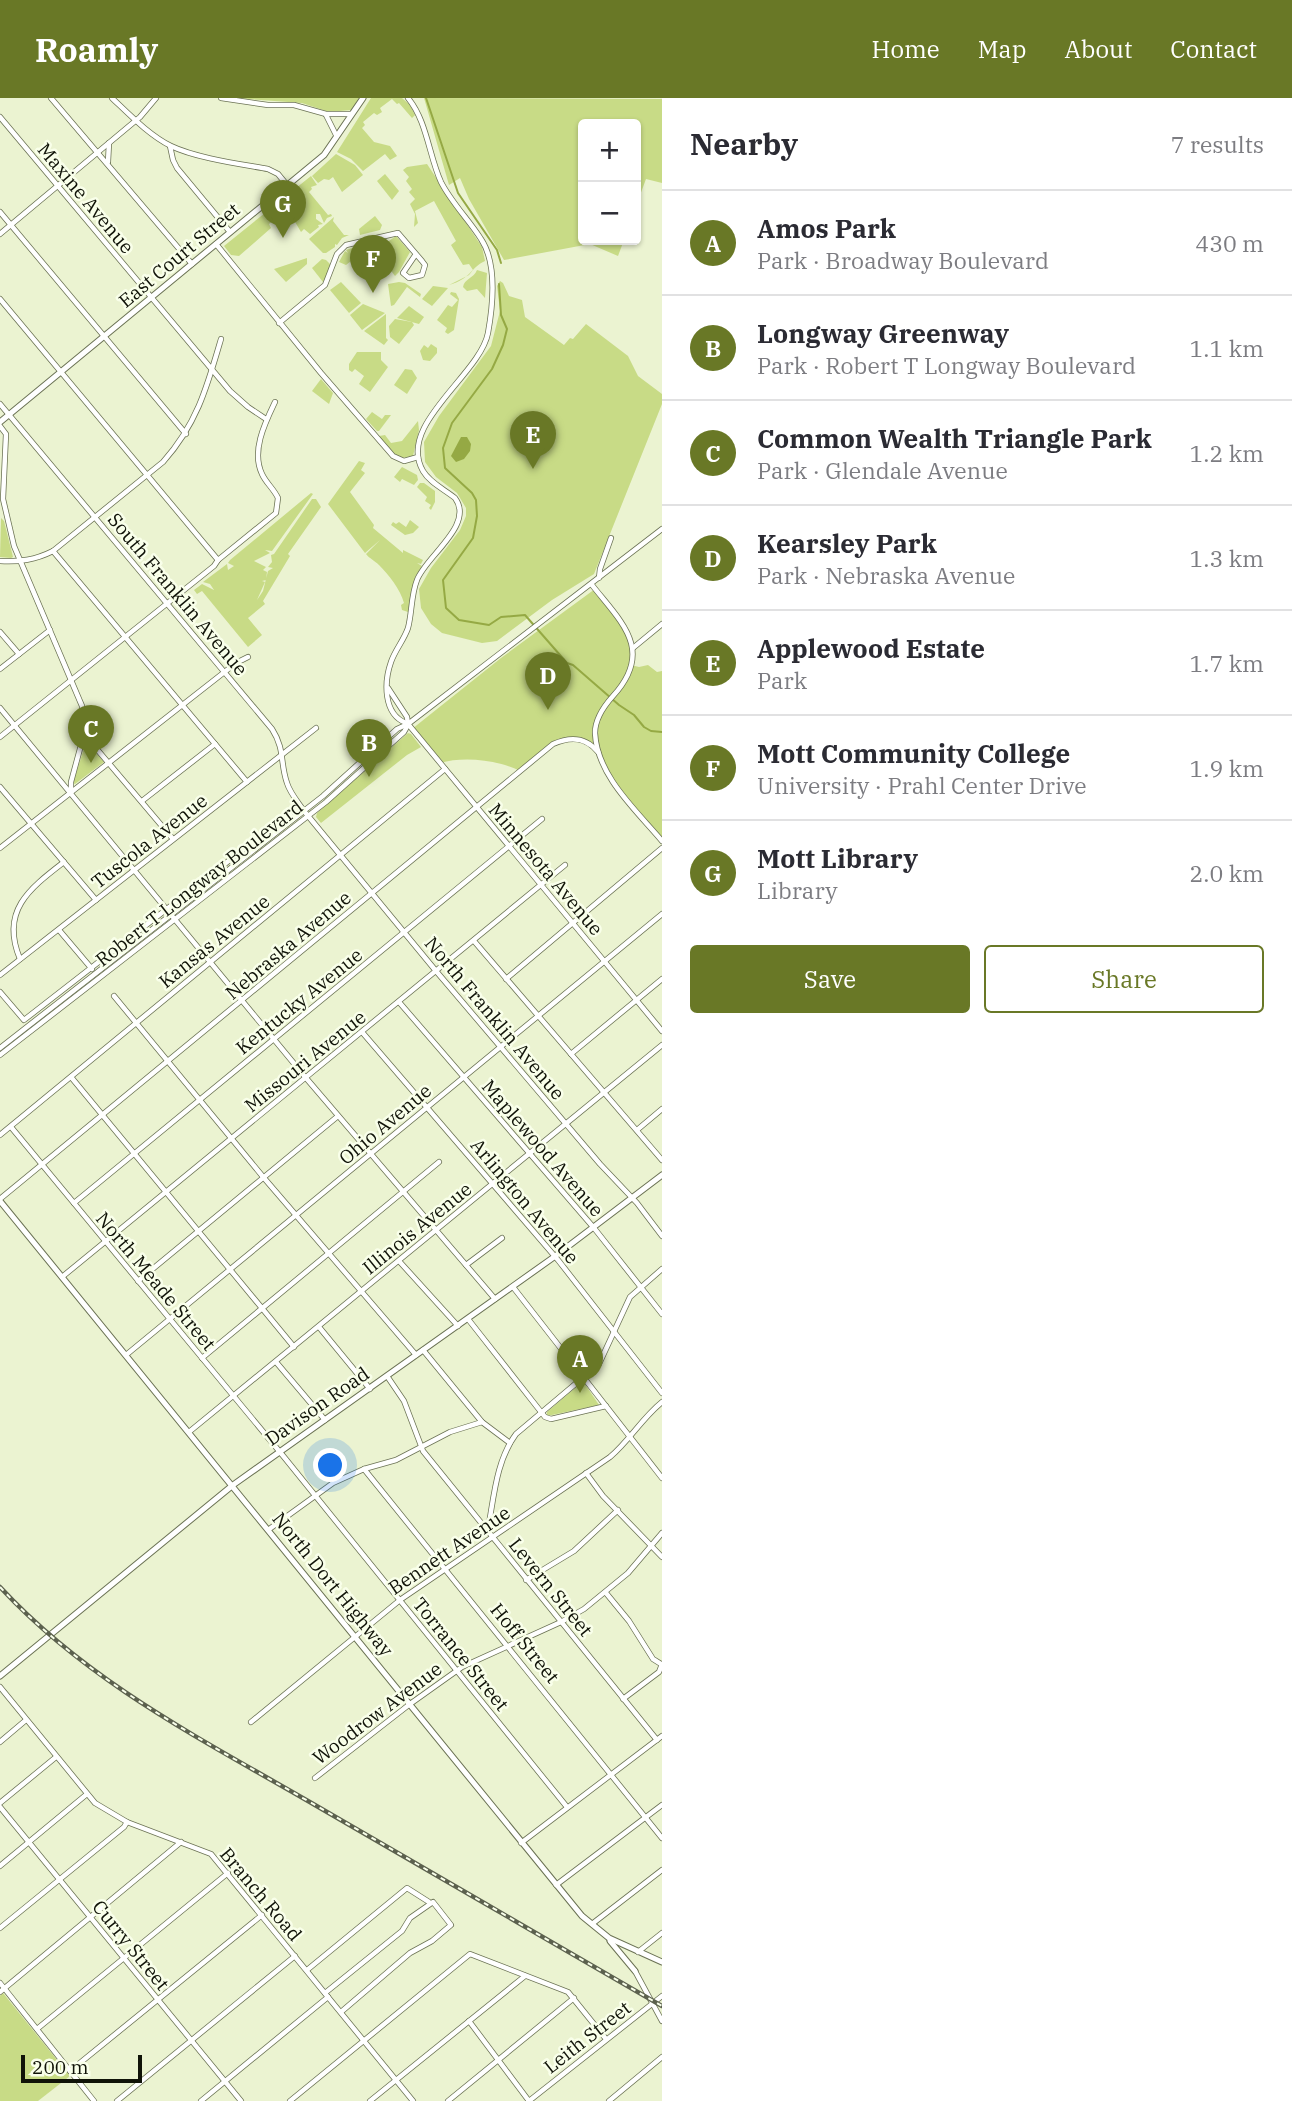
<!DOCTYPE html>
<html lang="en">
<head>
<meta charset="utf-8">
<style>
	body { margin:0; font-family:"IBM Plex Serif",serif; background:#f2f2f3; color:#2b2b33 }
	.controls { position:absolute; right:21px; top:21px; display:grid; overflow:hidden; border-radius:7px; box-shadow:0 2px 5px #0004 }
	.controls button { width:63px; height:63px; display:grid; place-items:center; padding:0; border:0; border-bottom:2px solid #e1e1e2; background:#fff; color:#2b2b33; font:35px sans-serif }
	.scale { position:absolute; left:21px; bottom:18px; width:121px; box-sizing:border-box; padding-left:7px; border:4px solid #101308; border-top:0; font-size:19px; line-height:24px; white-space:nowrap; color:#101308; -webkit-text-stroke:5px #f9ffea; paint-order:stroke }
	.you { position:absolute; left:331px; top:1368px; width:24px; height:24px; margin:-18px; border:5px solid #fff; border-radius:50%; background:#1a73e8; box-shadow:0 0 0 10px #1a73e833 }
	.badge { display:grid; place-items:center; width:46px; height:46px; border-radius:50%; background:#697826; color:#fff; font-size:23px; font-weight:700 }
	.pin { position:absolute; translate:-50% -58px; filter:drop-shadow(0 2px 4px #0008) }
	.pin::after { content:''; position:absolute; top:37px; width:24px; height:21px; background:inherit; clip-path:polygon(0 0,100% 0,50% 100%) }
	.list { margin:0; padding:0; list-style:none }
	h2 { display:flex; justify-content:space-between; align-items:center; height:91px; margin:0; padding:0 28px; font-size:30px }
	h2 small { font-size:23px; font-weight:400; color:#7c7c81 }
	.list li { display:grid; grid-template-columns:46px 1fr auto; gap:21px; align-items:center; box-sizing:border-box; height:105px; padding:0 28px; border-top:2px solid #e1e1e2 }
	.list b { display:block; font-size:26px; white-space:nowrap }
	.list p { margin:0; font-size:23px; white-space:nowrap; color:#7c7c81 }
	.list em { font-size:23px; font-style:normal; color:#7c7c81 }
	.actions { display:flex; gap:14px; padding:21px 28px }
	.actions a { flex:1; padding:16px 0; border:2px solid #697826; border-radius:7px; text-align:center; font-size:24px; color:#697826 }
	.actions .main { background:#697826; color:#fff }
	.map { position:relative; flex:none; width:662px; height:2003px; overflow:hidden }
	header { display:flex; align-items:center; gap:42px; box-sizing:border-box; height:98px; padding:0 35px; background:#697826; color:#fff }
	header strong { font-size:33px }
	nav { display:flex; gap:38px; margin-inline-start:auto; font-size:24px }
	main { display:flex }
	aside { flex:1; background:#fff }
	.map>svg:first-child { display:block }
</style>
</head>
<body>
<header>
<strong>Roamly</strong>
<nav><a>Home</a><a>Map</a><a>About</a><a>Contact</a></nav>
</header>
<main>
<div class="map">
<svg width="662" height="2003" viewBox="0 0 662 2003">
	<rect width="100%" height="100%" fill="#ebf3d1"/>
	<!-- green -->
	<g fill="#c8db86">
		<path d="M234,0h125l-8,12 -22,2 -27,-9z"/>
		<path d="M371,0h31l8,7 5,10 -5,5 2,-2 -13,-15 -2,1 -5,-5 -12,9 2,4 -5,3 -3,-2 -11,9 2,3 -3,3 12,14 16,4 7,10 -7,4 -5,-6 -22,17 -12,-12 -14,-7z"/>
		<path d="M424,0l238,1v84l-16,-4 -10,27v-82h-53v116h41l-6,16 -28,-12 -86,16 -35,-61 -9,-21 -11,7z"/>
		<path d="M336,56l19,11 8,10 -21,17 -9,-15 -4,3 -5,-1 -6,4 -6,-7z"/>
		<path d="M427,66l55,83 3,14c-14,6 -14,18 -36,24l20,-10 4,-5 -4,-6 -6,1 -12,-20 5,-4 -22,-40 -19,10 3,12 -4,4 1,-13 -5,-10 5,-5 -6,-7 3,-3 -6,-8 3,-4 -6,-7 4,-3z"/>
		<path d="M385,76l14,17 -7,9 -15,-19z"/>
		<path d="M311,78l6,9 -6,2 1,2 -3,3 19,23 3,-1 1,2 -5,2 -3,5 -4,-9h-4v5l7,5 -5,1 1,2 -9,7 -6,-5 -3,3 -10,-17 -15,3 -7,6 2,4 -32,28 -8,-1 -7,-9z"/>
		<path d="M375,118l7,9 -2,5 -20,5 -1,-6z"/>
		<path d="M334,119l-1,4 11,14h5l-7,3 -5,7 -2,-1v3l-9,6h-3l-14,-14z"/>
		<path d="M396,138l14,16 -11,20 -4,4 -17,-23 1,-5z"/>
		<path d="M358,148l2,8 -14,11 -7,-3 6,-11 3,2 -2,-3z"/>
		<path d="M307,160v6l-21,18 -12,-13z"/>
		<path d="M322,161l4,1 6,6 -9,16 -11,-14z"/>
		<path d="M477,172l10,3 -2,25 -8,-9 -10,2 -4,-4c1,-8 11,-9 14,-17z"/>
		<path d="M500,183l3,2 6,13 13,4 3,17 39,28 6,-7 3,1 13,-15 42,32 10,20 24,18v10l-68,170 -42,26 -55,41 -15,2 -40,-10 -11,-9 -10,-16 -2,-19 12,-21 29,-38 6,-14v-8l-9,-15 -21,-16 -11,-15 -1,-20 15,-26 52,-70 9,-35 -3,-25z"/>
		<path d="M341,184l20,21 -12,10 -19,-23z"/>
		<path d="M399,184l6,1 16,11 -1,3 -13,-10 -13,18 -3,1 -3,-22z"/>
		<path d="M433,188l15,2 -16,18 -10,-7z"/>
		<path d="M451,194l5,1 3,6 -5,31 -6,4 -3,-2 2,-4 -10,-8 11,-15 4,2 6,-7 -8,-6z"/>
		<path d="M363,206l22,9 -23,17 -12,-15z"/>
		<path d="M409,208l15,11 -5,7 -22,-6z"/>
		<path d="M386,216v24l2,2 -4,5 -20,-14z"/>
		<path d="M395,221l17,3 2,3 -15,19 -9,-7 -1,-11z"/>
		<path d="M431,246l6,4v5l-7,8 -7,-1 -3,-9 4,-6 4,3z"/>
		<path d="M357,254h24v8l7,7 -18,25 -11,-8 5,-8 -9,-7 -3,3 -3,-2v-6z"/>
		<path d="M405,271l7,1 5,8 -10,16 -13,-9z"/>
		<path d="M321,281l12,14 -4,11 -17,-13z"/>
		<path d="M372,314l10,7 3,-4h6l-12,16h-2l-11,-12z"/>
		<path d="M418,323l1,9 -6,26 -12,2 -8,-4 -14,-18 6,-1 6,8 11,-2z"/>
		<path d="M359,363l6,2 -4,7 4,3 -15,19 24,33 -1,3 30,25v-3l20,10 -2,4 -4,-1 5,3 -7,11 -7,35 -6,-2 -1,-5 3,-2c-4,-14 -15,-28 -25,-38 -5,-5 -9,-6 -13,-11l14,-14 -15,13 -37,-49z"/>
		<path d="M402,369l15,8 1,5 -4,5 -12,-6 -2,3 -6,-5z"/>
		<path d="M420,385h4l11,8v11l-4,8 -2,-2 2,-3 -6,-4 2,-4 -10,-10z"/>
		<path d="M311,395l2,1 -41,57 -7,-1 5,3 -16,8 12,6 -3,3 4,2 -1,8 -4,1 3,1 -8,18 6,-9 5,-20 5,-3 -5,-1 4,-5 -1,-7 3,-1 38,-55h4l5,8 -33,47 2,2 -27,45 2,3 -17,14 14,17 -14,12 -46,-56 -5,3 -3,-4 8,-6 12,6 -4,-6 -7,-2 24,-18 1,6 6,-4 -6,-3 2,-3z"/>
		<path d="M1,420l3,3 9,36 -2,1 -11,-1z"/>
		<path d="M410,422l9,7 -6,6 -8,2 -14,-10 2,-3 3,2 3,-2 7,5z"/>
		<path d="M595,491c21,27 39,39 36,76l8,2 9,-2 9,7 5,-1v170l-47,-57 -17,-32 -13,-12h-23l-42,31c-22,-11 -56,-15 -80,-8l-28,-34 89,-71z"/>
		<path d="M408,635l3,1 10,13 -14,8 -86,68 -5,-6 1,-4z"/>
		<path d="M86,644l18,20 -29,22 -2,-1z"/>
		<path d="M581,1285l4,1 14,21 -52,11v-4z"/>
		<path d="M3,1895l67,83 -32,25h-38v-105z"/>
	</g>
	<!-- water -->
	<path fill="#95a944" d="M461,339h6l4,7 -1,7 -6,8 -8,3 -5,-6z"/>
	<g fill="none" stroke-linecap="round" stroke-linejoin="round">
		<!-- stream -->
		<g stroke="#95a944" stroke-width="2">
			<path d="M426,0l32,95 39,57 4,13"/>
			<path d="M499,186l2,31 6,14 -4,16 -11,24 -40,54 -9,25 2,20 27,25 4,7 1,16 -4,22 -30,42 3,28 13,12 30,5 12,-8 24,-2 42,48 6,2 46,40 15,10 10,12 7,4 11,1"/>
		</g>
		<!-- minor casing -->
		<g stroke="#6b7254" stroke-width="6">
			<g id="minor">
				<path d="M51,0l141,166"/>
				<path d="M112,0c18,17 37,37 59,48 25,12 69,18 97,23l10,5 9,11"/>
				<path d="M221,0l47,7h26l32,9h25"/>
				<path d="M326,17l10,20"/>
				<path d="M0,19l230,274 18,16 18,12"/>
				<path d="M170,48l3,14 4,8 53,64"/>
				<path d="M108,64l1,-19"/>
				<path d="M0,114l186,222"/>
				<path d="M0,136l140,-117 16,-19"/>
				<path d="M216,146l105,129 72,83 11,5 14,-4"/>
				<path d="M0,201l218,261"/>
				<path d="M279,225l46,-38 12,-31 9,-9 52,-12 24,28 3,4 -3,10 -13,3 -6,-5 13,-19"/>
				<path d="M0,306l272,325c13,20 8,34 15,54 3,10 11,19 17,28l132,160 164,193 37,39 25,33"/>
				<path d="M0,328l6,8 -3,65 11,47 68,160 2,28 -13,48v9"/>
				<path d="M53,453l194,231"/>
				<path d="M0,463c20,1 35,-1 53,-10l110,-89c34,-38 44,-75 58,-123"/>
				<path d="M599,480l1,-9 11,-31"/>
				<path d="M592,487c29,37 63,65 21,111 -9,10 -18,22 -18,37 2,43 42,78 67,108"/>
				<path d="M0,534l19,22"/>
				<path d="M633,550l29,-24"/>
				<path d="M0,571l50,-39"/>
				<path d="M388,590l19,29 1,7 254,307"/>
				<path d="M0,610l306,370 189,221"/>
				<path d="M406,625c-23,-9 -22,-41 -15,-61 4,-12 13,-22 17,-34 4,-15 3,-33 9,-48 9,-24 58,-55 38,-82 -11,-9 -25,-15 -32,-27 -27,-46 57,-96 65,-138 5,-28 9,-70 -7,-94 -12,-19 -30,-37 -40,-57 -12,-26 -14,-61 -33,-84"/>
				<path d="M84,636l89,105"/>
				<path d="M0,639l214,-171 4,-6 58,-47 2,-15c-4,-9 -12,-15 -16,-24 -11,-23 3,-51 13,-72"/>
				<path d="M0,689l96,113"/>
				<path d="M142,703l73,-57"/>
				<path d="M0,750l236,-185 12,-6"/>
				<path d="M59,832l33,39"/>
				<path d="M474,843l188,219"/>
				<path d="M20,861c-20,-48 9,-70 44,-97"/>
				<path d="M0,877l316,-247"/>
				<path d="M506,881l156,-131"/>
				<path d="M0,894l24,28 265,-206 4,5"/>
				<path d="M114,898l150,182 152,177"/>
				<path d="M399,904l195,226 68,86"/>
				<path d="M362,934l196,228 104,133"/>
				<path d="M0,950l323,-252 74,-67 11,-5 254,-195"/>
				<path d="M571,956l91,-75"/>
				<path d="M0,957l326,-253 78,-70 4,-7"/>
				<path d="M71,979l223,270"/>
				<path d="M11,1029l273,330 283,350"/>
				<path d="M637,1032l25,-21"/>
				<path d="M0,1037l445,-366"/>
				<path d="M0,1101l553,-455c18,-8 33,-7 45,8"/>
				<path d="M74,1105l468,-384"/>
				<path d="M399,1163l59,65"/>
				<path d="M466,1167l36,-27"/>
				<path d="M62,1179l503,-412"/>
				<path d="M138,1183l200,-165"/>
				<path d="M513,1189l149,191"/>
				<path d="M468,1221l77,98 6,2 55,-13"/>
				<path d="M319,1229l51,62"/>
				<path d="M423,1252l59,72 28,21"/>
				<path d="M126,1257l536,-441"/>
				<path d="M202,1260l237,-196"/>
				<path d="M276,1264l49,58"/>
				<path d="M387,1278l17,25 19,50 234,289"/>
				<path d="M189,1334l473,-387"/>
				<path d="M364,1371l298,369"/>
				<path d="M586,1375l17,23 59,61"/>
				<path d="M488,1431c6,-32 8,-68 28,-95l83,-70 31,-67 32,-28"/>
				<path d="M268,1432l65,-47 31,-14 32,-9 54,-28 32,-10"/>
				<path d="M526,1482l48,-29 44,-41"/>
				<path d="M606,1495l23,28 24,38 8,5"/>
				<path d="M0,1589l95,116 32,19 84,32 202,247"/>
				<path d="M623,1601l36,-27 3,-8"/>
				<path d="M251,1624l149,-122 210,-143c20,-17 32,-39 52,-55"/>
				<path d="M0,1644l26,-22"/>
				<path d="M315,1680l95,-74 52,-37 99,-45 23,-13 44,-36 34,-40"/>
				<path d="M0,1705l56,-46"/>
				<path d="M0,1709l241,294"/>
				<path d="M521,1745l141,-107"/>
				<path d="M0,1768l87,-72"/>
				<path d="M556,1787l106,-80"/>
				<path d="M592,1826l70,-54"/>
				<path d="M0,1830l124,-101 3,-5"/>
				<path d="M638,1854l24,-19"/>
				<path d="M307,1872l100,-82 22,14"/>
				<path d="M635,1873l27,50"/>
				<path d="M0,1885l94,118"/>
				<path d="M0,1894l181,-150"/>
				<path d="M325,1895l77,-62 8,-13 23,-16 18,23 -19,16 -22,12 -69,59"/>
				<path d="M469,1923l60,80"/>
				<path d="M37,1931l191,-156"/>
				<path d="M70,1973l192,-156"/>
				<path d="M117,2003l178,-145"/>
				<path d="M201,2003l127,-104"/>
				<path d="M290,2003l180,-147 98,38 38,47"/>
				<path d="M370,2003l155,-125"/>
				<path d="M448,2003l126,-103"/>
				<path d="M529,2003l133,-105"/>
				<path d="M609,2003l53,-44"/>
			</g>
		</g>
		<!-- major casing -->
		<g stroke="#6b7254" stroke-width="7">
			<g id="major">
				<path d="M0,324l324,-267 39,-57"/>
				<path d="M0,1103l582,715 27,22 53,24"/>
				<path d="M0,1578l233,-191 321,-228 108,-82"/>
				<path d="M610,1843l25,30"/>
			</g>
		</g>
		<!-- minor -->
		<use href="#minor" stroke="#fff" stroke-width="4.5"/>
		<!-- major -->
		<use href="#major" stroke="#fff" stroke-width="5"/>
		<!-- rail casing -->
		<g stroke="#5c614e" stroke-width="4.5">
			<path id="rail" d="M0,1489c87,94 199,151 308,214 118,68 236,137 354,205"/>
		</g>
		<!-- rail -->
		<use href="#rail" stroke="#f9ffea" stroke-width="2" stroke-dasharray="5" stroke-linecap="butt"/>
	</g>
	<g text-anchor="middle" stroke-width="5" stroke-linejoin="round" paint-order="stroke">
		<!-- street labels -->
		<g font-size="19" fill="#101308" stroke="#f9ffea">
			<text transform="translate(86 100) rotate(50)" y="7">Maxine Avenue</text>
			<text transform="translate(179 157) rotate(-40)" y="7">East Court Street</text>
			<text transform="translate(178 496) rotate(50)" y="7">South Franklin Avenue</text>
			<text transform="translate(149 743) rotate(-38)" y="7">Tuscola Avenue</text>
			<text transform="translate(546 771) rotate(50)" y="7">Minnesota Avenue</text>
			<text transform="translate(199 785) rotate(-38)" y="7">Robert T Longway Boulevard</text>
			<text transform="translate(214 843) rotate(-39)" y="7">Kansas Avenue</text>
			<text transform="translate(288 847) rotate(-40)" y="7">Nebraska Avenue</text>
			<text transform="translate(299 903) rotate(-39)" y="7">Kentucky Avenue</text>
			<text transform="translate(495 920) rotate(50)" y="7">North Franklin Avenue</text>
			<text transform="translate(305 963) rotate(-39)" y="7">Missouri Avenue</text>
			<text transform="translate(385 1026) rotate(-40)" y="7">Ohio Avenue</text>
			<text transform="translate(543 1050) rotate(49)" y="7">Maplewood Avenue</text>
			<text transform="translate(525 1103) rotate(50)" y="7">Arlington Avenue</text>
			<text transform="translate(417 1130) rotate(-39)" y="7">Illinois Avenue</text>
			<text transform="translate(156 1183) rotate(50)" y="7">North Meade Street</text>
			<text transform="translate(317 1308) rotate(-35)" y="7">Davison Road</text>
			<text transform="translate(449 1452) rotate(-34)" y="7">Bennett Avenue</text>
			<text transform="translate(333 1486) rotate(51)" y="7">North Dort Highway</text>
			<text transform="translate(551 1489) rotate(51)" y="7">Levern Street</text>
			<text transform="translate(525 1545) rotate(51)" y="7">Hoff Street</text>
			<text transform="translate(461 1556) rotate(51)" y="7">Torrance Street</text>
			<text transform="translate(377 1615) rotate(-37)" y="7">Woodrow Avenue</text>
			<text transform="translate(261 1796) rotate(50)" y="7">Branch Road</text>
			<text transform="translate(131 1847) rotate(51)" y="7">Curry Street</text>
			<text transform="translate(587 1939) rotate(-38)" y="7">Leith Street</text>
		</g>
	</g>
</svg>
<div class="controls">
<button>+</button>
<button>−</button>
</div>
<div class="scale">200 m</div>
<div class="you"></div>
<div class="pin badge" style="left:580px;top:1295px">A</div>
<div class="pin badge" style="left:369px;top:679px">B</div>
<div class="pin badge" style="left:91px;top:665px">C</div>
<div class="pin badge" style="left:548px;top:612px">D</div>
<div class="pin badge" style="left:533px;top:371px">E</div>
<div class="pin badge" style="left:373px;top:195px">F</div>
<div class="pin badge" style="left:283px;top:140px">G</div>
</div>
<aside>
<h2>Nearby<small>7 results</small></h2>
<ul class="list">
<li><span class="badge">A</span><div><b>Amos Park</b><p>Park · Broadway Boulevard</p></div><em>430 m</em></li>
<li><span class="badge">B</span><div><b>Longway Greenway</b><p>Park · Robert T Longway Boulevard</p></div><em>1.1 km</em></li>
<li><span class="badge">C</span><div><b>Common Wealth Triangle Park</b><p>Park · Glendale Avenue</p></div><em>1.2 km</em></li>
<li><span class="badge">D</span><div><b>Kearsley Park</b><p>Park · Nebraska Avenue</p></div><em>1.3 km</em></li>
<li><span class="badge">E</span><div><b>Applewood Estate</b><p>Park</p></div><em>1.7 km</em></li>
<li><span class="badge">F</span><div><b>Mott Community College</b><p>University · Prahl Center Drive</p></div><em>1.9 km</em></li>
<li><span class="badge">G</span><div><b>Mott Library</b><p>Library</p></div><em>2.0 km</em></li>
</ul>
<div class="actions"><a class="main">Save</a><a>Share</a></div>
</aside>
</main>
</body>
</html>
